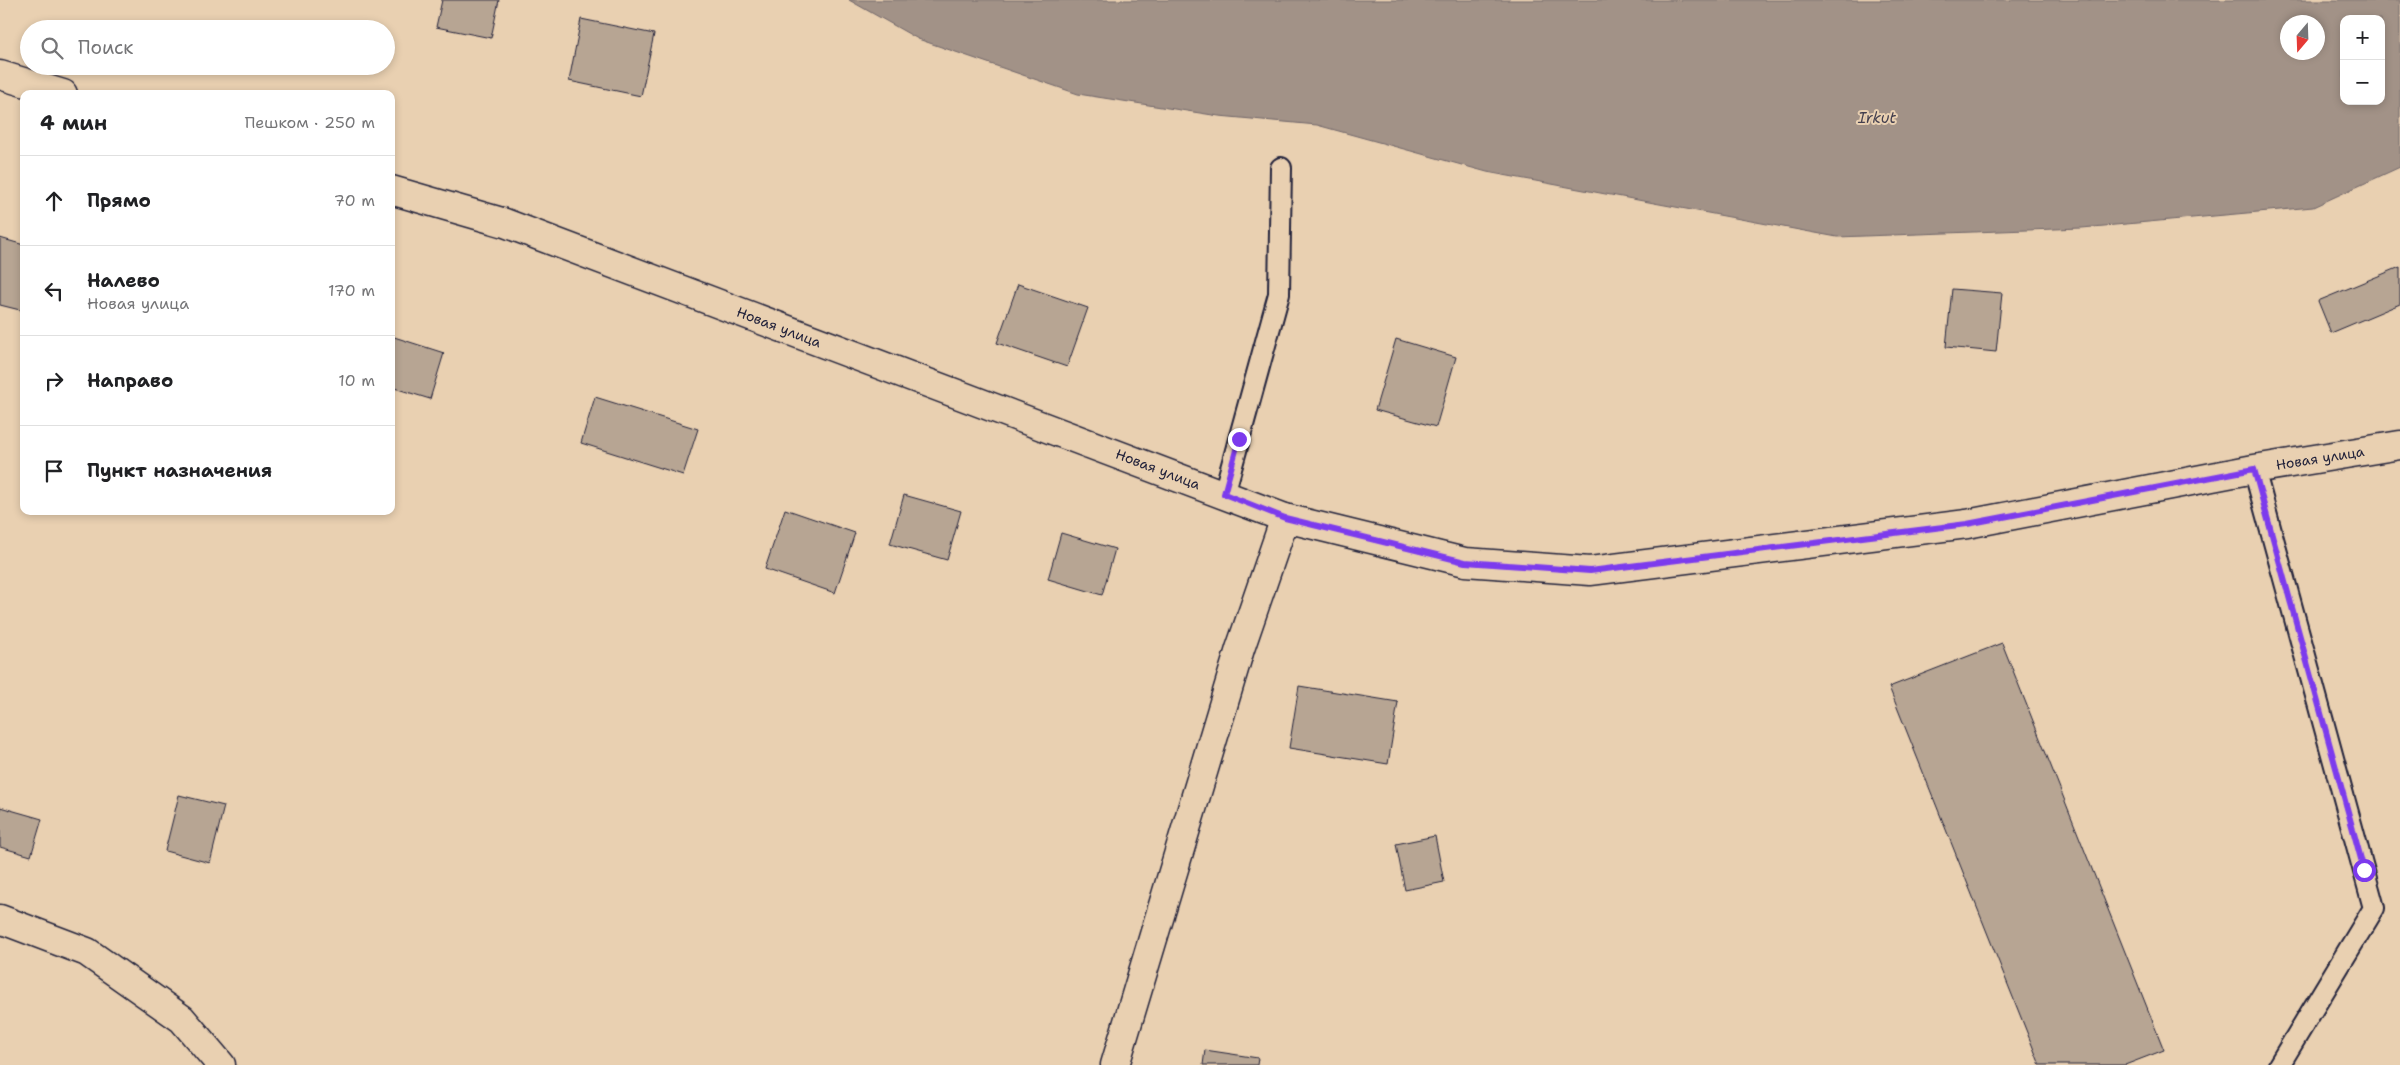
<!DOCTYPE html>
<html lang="ru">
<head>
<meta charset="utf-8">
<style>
	body { margin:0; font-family:"Shantell Sans",sans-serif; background:#f6f6f6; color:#202124 }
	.controls { position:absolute; right:15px; top:15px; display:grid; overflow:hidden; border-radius:10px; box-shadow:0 2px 8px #0003 }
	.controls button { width:45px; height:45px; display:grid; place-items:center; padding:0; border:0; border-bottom:1px solid #e0e0e0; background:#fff; color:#202124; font:25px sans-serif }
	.compass { position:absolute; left:2280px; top:15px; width:45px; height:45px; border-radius:50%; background:#fff; box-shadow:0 2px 8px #0003; rotate:199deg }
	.stop { position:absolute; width:15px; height:15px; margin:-11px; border:4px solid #7c3aed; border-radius:50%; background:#fff }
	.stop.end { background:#7c3aed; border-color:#fff; box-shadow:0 1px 5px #0008 }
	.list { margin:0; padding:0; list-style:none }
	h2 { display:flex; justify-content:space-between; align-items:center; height:65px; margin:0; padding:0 20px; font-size:21px }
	h2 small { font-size:16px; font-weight:400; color:#757577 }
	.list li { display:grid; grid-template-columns:32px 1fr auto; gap:15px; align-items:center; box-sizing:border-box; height:90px; padding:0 20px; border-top:1px solid #e0e0e0 }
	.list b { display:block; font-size:19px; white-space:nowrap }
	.list p { margin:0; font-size:16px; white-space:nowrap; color:#757577 }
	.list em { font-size:16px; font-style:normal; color:#757577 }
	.icon { flex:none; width:28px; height:28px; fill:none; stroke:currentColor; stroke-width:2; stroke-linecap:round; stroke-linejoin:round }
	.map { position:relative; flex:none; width:2400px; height:1065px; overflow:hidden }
	.search { position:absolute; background:#fff; box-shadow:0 2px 8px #0003; left:20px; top:20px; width:375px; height:55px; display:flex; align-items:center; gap:12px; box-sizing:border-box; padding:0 18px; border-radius:28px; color:#757577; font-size:19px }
	.panel { position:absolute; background:#fff; box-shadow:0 2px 8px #0003; left:20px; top:90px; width:375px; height:425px; border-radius:10px }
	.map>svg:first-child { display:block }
</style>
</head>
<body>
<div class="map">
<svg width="2400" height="1065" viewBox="0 0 2400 1065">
	<rect width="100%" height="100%" fill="#e9d0b1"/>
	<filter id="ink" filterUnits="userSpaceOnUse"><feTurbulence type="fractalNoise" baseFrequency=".02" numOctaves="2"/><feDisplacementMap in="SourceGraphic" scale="10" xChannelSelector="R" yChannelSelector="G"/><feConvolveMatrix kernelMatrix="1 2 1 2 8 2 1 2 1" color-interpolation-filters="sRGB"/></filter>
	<g filter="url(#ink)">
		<!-- water -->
		<path fill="#a29287" stroke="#6f6569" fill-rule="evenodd" d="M849,0h1551v167l-87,40 -231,21 -245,9 -350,-65 -170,-47 -98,-9 -141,-22 -160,-55zM2344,19h37v82h-37zM2288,22h30v30h-30z"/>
		<!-- building -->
		<g fill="#b7a593" stroke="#22223b">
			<path d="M442,0h57l-8,38 -55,-11z"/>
			<path d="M581,19l73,15 -13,62 -72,-15z"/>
			<path d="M0,238l24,7v66l-24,-6z"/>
			<path d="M2400,267v37l-69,29 -13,-32z"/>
			<path d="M1018,284l70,24 -21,59 -70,-24z"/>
			<path d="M1952,289l50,4 -6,59 -50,-5z"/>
			<path d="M391,336l53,17 -14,46 -39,-12z"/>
			<path d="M1396,339l60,18 -20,70 -61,-17z"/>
			<path d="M595,397l103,32 -15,46 -102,-32z"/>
			<path d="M904,495l57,16 -14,49 -57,-16z"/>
			<path d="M785,509l70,24 -20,60 -70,-24z"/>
			<path d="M1061,533l54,16 -13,46 -54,-16z"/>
			<path d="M2002,643l162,407 -39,15h-85l-151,-378z"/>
			<path d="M1299,686l99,16 -10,62 -99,-16z"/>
			<path d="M179,795l45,11 -14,57 -45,-12z"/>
			<path d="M0,807l42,12 -11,37 -31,-9z"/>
			<path d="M1435,836l9,46 -39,8 -9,-46z"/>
			<path d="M1205,1050l53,8 -1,7h-54z"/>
		</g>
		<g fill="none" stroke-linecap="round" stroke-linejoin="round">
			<!-- service casing -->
			<g stroke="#22223b" stroke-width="24">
				<g id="service">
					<path d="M2254,469l120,439 -95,157"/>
					<path d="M1224,494l55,-200 2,-126"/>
				</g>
			</g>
			<!-- minor casing -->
			<g stroke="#22223b" stroke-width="31">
				<g id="minor">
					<path d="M0,919l87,33 95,67 39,46"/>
					<path d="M1115,1065l125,-416 45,-131"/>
				</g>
			</g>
			<!-- tertiary casing -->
			<g stroke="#22223b" stroke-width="31">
				<g id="tertiary">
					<path d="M0,75l63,19"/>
					<path d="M391,190l114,33 780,295 180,44 125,9 377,-47 287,-55 146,-24"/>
				</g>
			</g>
			<!-- service -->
			<use href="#service" stroke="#e9d0b1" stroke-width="20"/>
			<!-- minor -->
			<use href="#minor" stroke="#e9d0b1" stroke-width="28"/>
			<!-- tertiary -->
			<use href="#tertiary" stroke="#e9d0b1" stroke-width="28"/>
		</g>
	</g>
	<g fill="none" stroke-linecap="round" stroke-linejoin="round" filter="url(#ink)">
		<!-- route -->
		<path stroke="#7c3aed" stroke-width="6" d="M1239,439l-15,55 61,24 180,44 125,9 377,-47 287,-55 110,401"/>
	</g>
	<g text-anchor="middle" stroke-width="4" stroke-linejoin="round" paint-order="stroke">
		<!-- street labels -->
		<g font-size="14" fill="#22223b" stroke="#e9d0b1">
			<text transform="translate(779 327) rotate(21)" y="5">Новая улица</text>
			<text transform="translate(2320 458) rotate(-9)" y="5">Новая улица</text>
			<text transform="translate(1158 469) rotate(21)" y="5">Новая улица</text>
		</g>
		<!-- water labels -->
		<g font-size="15" font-style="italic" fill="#423e4e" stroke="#e9d0b1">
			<text x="1877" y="123">Irkut</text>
		</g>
	</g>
</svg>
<div class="controls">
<button>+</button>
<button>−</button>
</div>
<svg class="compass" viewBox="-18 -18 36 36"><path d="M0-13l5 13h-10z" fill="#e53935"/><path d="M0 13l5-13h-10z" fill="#757577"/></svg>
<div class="stop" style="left:2364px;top:870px"></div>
<div class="stop end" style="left:1239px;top:439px"></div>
<div class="search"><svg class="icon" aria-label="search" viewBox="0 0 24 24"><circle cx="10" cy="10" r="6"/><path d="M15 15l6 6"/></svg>Поиск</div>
<section class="panel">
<h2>4 мин<small>Пешком · 250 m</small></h2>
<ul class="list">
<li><svg class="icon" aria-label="ahead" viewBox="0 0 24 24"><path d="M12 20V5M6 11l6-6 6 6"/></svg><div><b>Прямо</b></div><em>70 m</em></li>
<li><svg class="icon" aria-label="left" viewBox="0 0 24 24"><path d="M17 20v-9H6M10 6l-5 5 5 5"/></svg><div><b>Налево</b><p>Новая улица</p></div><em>170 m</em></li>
<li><svg class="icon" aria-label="right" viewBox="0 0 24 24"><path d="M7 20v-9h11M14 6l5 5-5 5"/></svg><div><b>Направо</b></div><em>10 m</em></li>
<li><svg class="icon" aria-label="arrive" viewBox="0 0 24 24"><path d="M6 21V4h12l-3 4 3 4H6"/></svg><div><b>Пункт назначения</b></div></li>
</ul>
</section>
</div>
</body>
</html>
